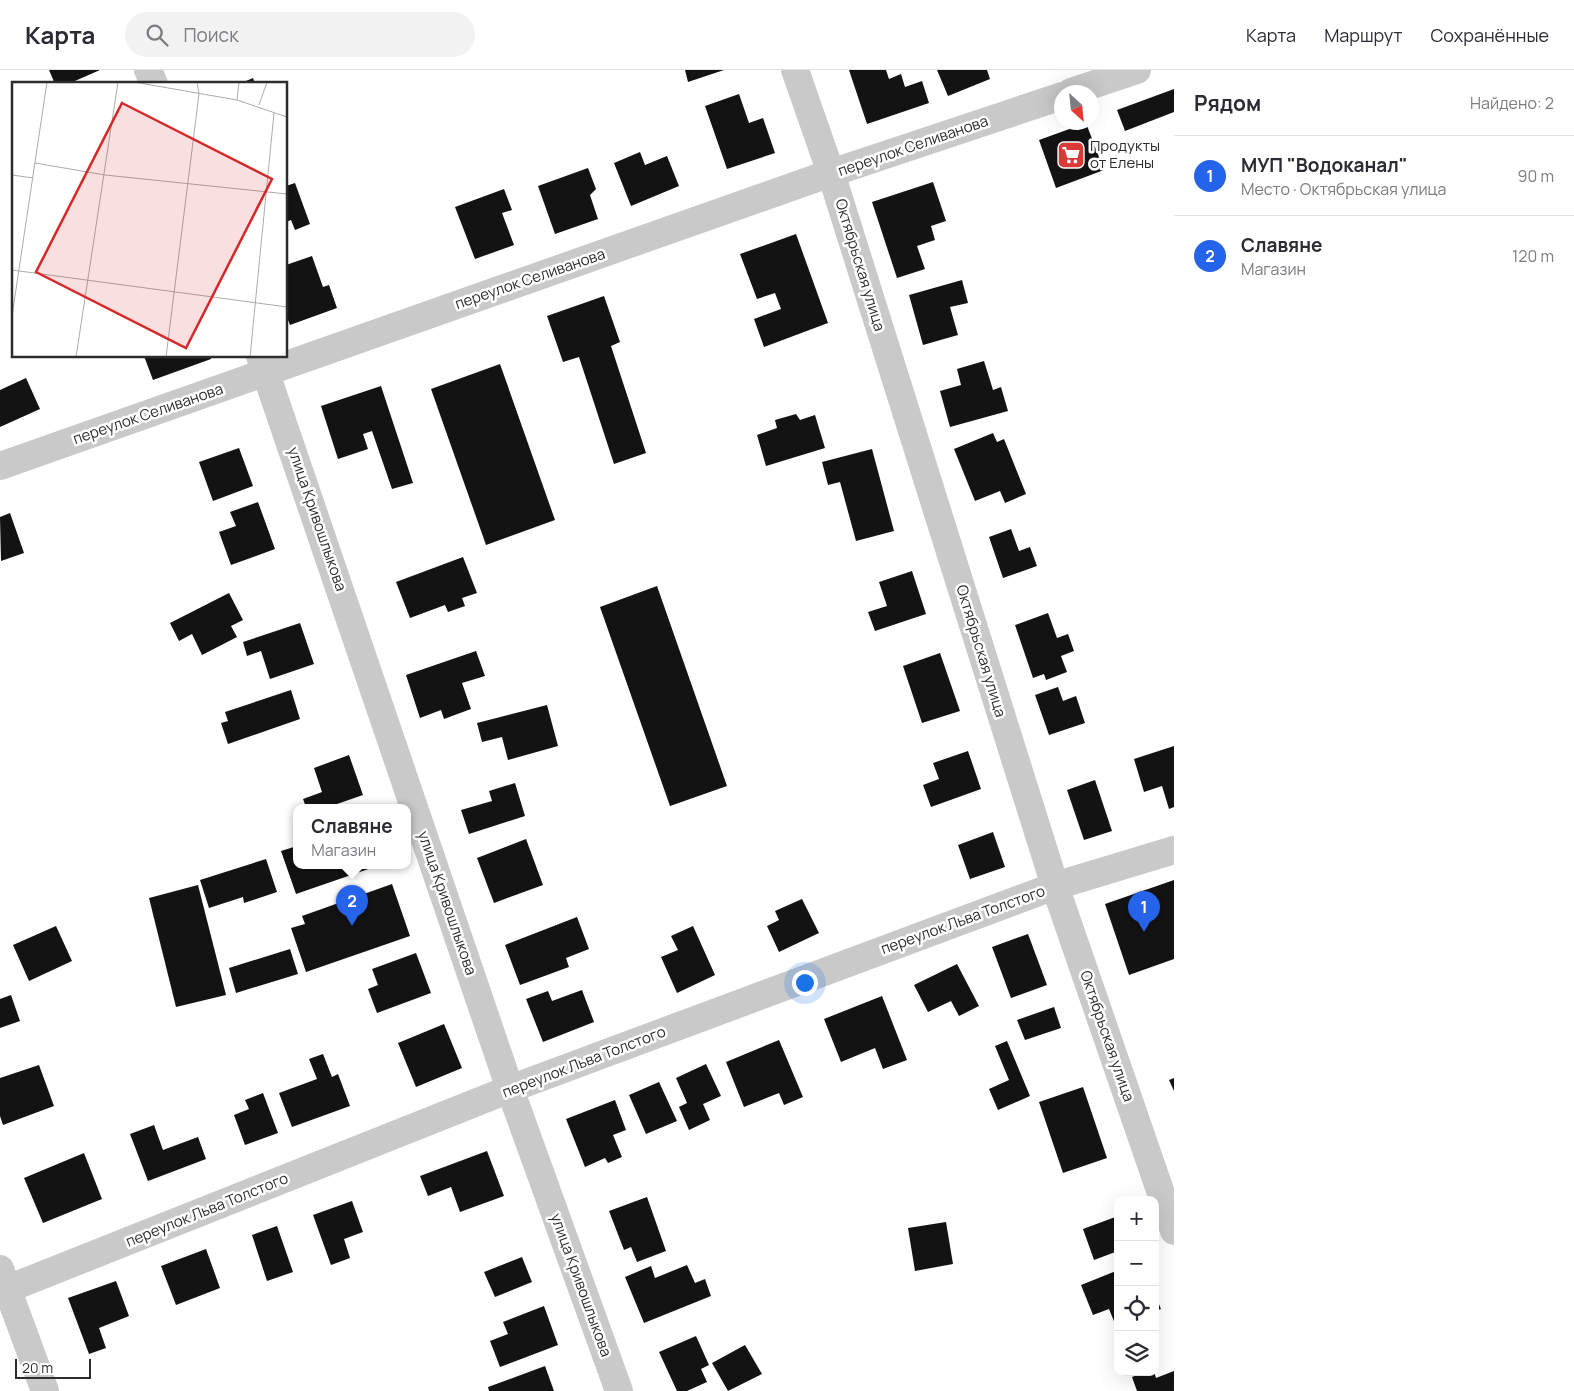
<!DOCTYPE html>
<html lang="ru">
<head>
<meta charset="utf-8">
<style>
	body { margin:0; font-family:Manrope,sans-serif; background:#f2f2f3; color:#2b2b33 }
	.controls { position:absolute; right:15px; bottom:15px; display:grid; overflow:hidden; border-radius:10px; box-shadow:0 5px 20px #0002 }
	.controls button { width:45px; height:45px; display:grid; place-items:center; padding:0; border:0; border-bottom:1px solid #e1e1e2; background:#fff; color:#2b2b33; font:25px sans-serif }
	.compass { position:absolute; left:1054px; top:15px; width:45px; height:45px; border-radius:50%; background:#fff; box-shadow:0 5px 20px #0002; rotate:153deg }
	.scale { position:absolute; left:15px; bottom:12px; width:76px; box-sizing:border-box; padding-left:5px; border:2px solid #2c2c2c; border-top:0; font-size:14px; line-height:18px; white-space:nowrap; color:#2c2c2c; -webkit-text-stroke:4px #fff; paint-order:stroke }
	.you { position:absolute; left:804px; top:912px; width:18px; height:18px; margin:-12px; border:4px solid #fff; border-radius:50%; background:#1a73e8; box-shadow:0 0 0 8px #1a73e833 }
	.badge { display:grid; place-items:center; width:32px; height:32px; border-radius:50%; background:#2563eb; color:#fff; font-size:16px; font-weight:700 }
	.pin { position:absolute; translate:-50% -41px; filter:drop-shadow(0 1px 2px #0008) }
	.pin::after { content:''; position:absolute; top:26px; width:18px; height:15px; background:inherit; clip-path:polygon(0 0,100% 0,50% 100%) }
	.popup { position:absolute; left:293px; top:734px; width:118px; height:65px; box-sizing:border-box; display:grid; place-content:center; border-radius:10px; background:#fff; filter:drop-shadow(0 1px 4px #0005); font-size:16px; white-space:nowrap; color:#7c7c81 }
	.popup b { font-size:19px; color:#2b2b33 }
	.popup::after { content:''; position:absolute; left:50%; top:100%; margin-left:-10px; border:10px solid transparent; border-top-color:#fff }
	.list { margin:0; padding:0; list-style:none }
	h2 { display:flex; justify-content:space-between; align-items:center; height:65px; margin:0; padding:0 20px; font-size:21px }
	h2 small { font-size:16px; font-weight:400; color:#7c7c81 }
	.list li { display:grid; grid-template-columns:32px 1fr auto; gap:15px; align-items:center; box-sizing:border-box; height:80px; padding:0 20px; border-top:1px solid #e1e1e2 }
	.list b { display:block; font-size:19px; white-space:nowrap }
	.list p { margin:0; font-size:16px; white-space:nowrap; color:#7c7c81 }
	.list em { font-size:16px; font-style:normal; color:#7c7c81 }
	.icon { flex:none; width:28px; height:28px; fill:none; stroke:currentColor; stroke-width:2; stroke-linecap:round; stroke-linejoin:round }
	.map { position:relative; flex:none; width:1174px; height:1321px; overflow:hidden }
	header { display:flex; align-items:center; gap:30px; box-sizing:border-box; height:70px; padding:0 25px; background:#fff; border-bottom:1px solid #e1e1e2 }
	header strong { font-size:24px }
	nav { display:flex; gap:28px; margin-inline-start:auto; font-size:18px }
	.search { width:350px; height:45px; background:#f2f2f3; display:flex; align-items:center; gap:12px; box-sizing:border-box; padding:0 18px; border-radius:28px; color:#7c7c81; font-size:19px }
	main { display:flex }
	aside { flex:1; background:#fff }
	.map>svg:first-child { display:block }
</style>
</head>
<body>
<header>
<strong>Карта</strong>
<div class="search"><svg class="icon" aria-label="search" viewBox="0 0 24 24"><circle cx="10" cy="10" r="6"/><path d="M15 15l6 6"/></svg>Поиск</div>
<nav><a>Карта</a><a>Маршрут</a><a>Сохранённые</a></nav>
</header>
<main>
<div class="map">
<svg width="1174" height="1321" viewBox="0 0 1174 1321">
	<rect width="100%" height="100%" fill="#fff"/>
	<!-- building -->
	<g fill="#131313">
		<path d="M49,0h51l-32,14h-13z"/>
		<path d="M685,0h39l-36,12z"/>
		<path d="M849,0h37l3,9 12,-5 4,13 17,-6 7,22 -62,21z"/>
		<path d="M937,0h50l3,9 -42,17z"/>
		<path d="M253,8l2,6h-16z"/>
		<path d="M1174,19v23l-49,19 -8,-21z"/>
		<path d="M739,24l10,29 14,-5 12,35 -48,16 -22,-63z"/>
		<path d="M1086,53l18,47 -48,18 -17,-48z"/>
		<path d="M640,82l5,13 22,-9 12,30 -48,20 -17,-43z"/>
		<path d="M588,98l8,21 -6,6 8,24 -43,15 -17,-48z"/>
		<path d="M933,112l13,39 -15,5 4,14 -18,6 8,23 -28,9 -25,-76z"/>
		<path d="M295,113l15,41 -15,6 -4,-10 -5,2v-36z"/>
		<path d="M504,119l8,21 -10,3 12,32 -39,14 -20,-52z"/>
		<path d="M796,164l32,89 -64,24 -10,-28 27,-10 -6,-16 -18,6 -17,-45z"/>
		<path d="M312,186l11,31 6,-2 8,23 -47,17 -4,-10v-50z"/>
		<path d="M962,210l6,23 -18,4 8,28 -35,10 -14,-50z"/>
		<path d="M604,226l16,46 -9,4 35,107 -32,11 -35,-107 -16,5 -16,-46z"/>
		<path d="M144,286h67v3l-58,21z"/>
		<path d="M984,291l9,29 8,-3 7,24 -58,16 -10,-36 21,-6 -4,-16z"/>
		<path d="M500,294l55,156 -69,25 -55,-156z"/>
		<path d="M26,308l14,31 -40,18v-37z"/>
		<path d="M381,316l32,97 -21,6 -20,-58 -9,3 5,15 -30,10 -17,-53z"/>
		<path d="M796,344l4,6 15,-5 10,33 -59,18 -9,-31 20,-7 -2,-8z"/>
		<path d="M993,363l4,9 7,-3 22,55 -21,9 -5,-12 -25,10 -21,-52z"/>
		<path d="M239,378l14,38 -40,15 -14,-39z"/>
		<path d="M872,379l22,82 -38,10 -16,-59 -12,3 -6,-23z"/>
		<path d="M258,432l17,47 -44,16 -12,-33 17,-6 -6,-14z"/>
		<path d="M10,443l14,40 -23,8 -1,-44z"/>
		<path d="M1011,459l8,22 11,-4 7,19 -34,12 -14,-41z"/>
		<path d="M463,487l14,36 -15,5 3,8 -17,6 -3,-7 -35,13 -14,-36z"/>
		<path d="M912,501l14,43 -51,17 -7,-19 19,-6 -8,-24z"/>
		<path d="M657,516l70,200 -57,20 -70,-199z"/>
		<path d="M229,523l14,27 -12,6 6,11 -35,18 -10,-21 -13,7 -9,-18z"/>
		<path d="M1048,543l9,25 11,-4 6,17 -13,5 6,16 -21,8 -2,-6 -11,4 -18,-53z"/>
		<path d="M300,553l14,41 -44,15 -9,-28 -14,5 -4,-14z"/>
		<path d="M476,581l9,25 -23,7 9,26 -27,10 -3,-9 -21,8 -14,-43z"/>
		<path d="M940,583l20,58 -38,12 -19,-57z"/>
		<path d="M1058,617l5,14 13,-5 9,27 -36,12 -14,-40z"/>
		<path d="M291,620l9,29 -72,25 -7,-21 7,-2 -3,-9z"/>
		<path d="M547,635l11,41 -50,14 -6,-23 -20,5 -5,-19z"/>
		<path d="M1174,676v61l-5,2 -7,-23 -18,6 -10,-33z"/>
		<path d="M968,681l13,38 -50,18 -8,-22 16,-6 -6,-16z"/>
		<path d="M349,685l14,40 -26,9 1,3h-32l-3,-8 19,-7 -8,-24z"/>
		<path d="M1095,710l17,51 -28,9 -17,-50z"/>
		<path d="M515,713l10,33 -56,18 -8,-24 31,-9 -3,-10z"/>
		<path d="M993,762l12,35 -35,12 -12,-34z"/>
		<path d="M526,769l17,46 -49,18 -17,-45z"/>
		<path d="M297,776v19h83l-84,29 -15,-43z"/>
		<path d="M266,789l11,33 -33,11 -1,-6 -34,11 -9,-28z"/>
		<path d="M1174,810v79l-45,16 -24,-71z"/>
		<path d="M392,814l18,52 -104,36 -15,-44 14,-4 -3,-8z"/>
		<path d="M198,815l28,110 -50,12 -27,-109z"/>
		<path d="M802,829l17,34 -40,19 -12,-26 12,-6 -4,-9z"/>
		<path d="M577,847l12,32 -23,9 3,9 -49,18 -15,-40z"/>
		<path d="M56,856l16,35 -43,20 -16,-36z"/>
		<path d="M693,856l22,49 -38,18 -16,-36 17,-7 -7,-14z"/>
		<path d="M1028,864l19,51 -36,13 -19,-51z"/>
		<path d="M290,879l8,25 -62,19 -7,-25z"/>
		<path d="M416,883l15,40 -54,20 -9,-24 10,-4 -6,-16z"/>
		<path d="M957,894l22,42 -20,10 -8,-15 -23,11 -14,-27z"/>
		<path d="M582,920l12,32 -51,20 -17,-43 22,-8 4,10z"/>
		<path d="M11,925l9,26 -20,7v-29z"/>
		<path d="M882,926l25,64 -24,9 -8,-21 -34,14 -17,-43z"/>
		<path d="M1054,937l7,21 -36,12 -8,-20z"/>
		<path d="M444,954l18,44 -46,19 -18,-44z"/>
		<path d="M779,970l24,57 -19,8 -5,-12 -35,14 -18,-45z"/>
		<path d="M1007,971l23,55 -32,14 -9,-21 20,-9 -14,-34z"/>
		<path d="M323,984l9,23 6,-3 12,32 -58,21 -13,-34 38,-14 -8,-20z"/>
		<path d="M706,994l15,32 -18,8 7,16 -21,10 -10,-23 8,-4 -11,-25z"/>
		<path d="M39,995l15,41 -51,19 -3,-9v-38z"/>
		<path d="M1174,1008v13l-5,-11z"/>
		<path d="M659,1012l18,39 -31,13 -17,-39z"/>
		<path d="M1083,1017l24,71 -44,15 -24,-71z"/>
		<path d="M263,1023l15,40 -33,12 -11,-30 15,-6 -4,-9z"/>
		<path d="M615,1030l11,30 -13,5 9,22 -14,6 -3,-5 -20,9 -19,-48z"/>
		<path d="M154,1055l9,25 35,-13 8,22 -58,22 -18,-47z"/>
		<path d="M487,1081l17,45 -44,16 -9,-25 -23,9 -8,-20z"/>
		<path d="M84,1083l18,46 -59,24 -19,-45z"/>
		<path d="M647,1127l19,54 -29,11 -6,-15 -7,3 -15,-39z"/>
		<path d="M352,1131l11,31 -19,7 6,19 -19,7 -18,-50z"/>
		<path d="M1118,1146v35l-24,9 -11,-31z"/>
		<path d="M946,1152l7,42 -38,7 -7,-43z"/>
		<path d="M277,1156l16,46 -26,9 -15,-46z"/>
		<path d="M206,1179l14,39 -44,17 -15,-39z"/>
		<path d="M522,1187l10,25 -37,15 -11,-25z"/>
		<path d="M687,1195l8,18 10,-4 6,17 -67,27 -19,-46 26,-11 4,12z"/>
		<path d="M1116,1201l2,4v56l-9,-22 -16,6 -12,-30z"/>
		<path d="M116,1211l13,35 -30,12 7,20 -17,6 -21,-56z"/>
		<path d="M1155,1225l6,14 -6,2z"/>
		<path d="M544,1236l14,39 -58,22 -10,-26 18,-7 -5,-12z"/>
		<path d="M696,1266l13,29 -8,4 6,13 -20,9h-10l-18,-39z"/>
		<path d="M745,1275l17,29 -34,17 -16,-28z"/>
		<path d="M545,1296l9,25h-65l-1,-4z"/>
		<path d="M1174,1301v20h-37l-5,-14 13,-5h9l2,6z"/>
	</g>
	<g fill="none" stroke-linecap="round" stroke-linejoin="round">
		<!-- street -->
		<g stroke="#c9c9c9" stroke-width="28">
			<path d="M148,0l6,14"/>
			<path d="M795,0l36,103 224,713 119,345"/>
			<path d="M1071,22l66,-22"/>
			<path d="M260,286l250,733 109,302"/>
			<path d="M0,396l831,-293 231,-77"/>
			<path d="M0,1199l45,122"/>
			<path d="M0,1222l510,-203 545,-203 119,-36"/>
		</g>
	</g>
	<!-- icons -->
	<defs>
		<g id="supermarket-square" transform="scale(1.4375)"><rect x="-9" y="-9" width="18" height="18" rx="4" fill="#d93a37" stroke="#fff"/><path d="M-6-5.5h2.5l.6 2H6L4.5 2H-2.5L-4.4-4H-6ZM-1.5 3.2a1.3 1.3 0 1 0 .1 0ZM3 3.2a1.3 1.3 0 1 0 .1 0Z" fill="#fff"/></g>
	</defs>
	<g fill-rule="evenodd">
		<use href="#supermarket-square" x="1071" y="85"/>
	</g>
	<g text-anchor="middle" stroke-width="5" stroke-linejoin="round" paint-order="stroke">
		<!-- street labels -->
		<g font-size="15" fill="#2c2c2c" stroke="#fff">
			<text transform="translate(913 76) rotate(-19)" y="5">переулок Селиванова</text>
			<text transform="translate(860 195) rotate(73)" y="5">Октябрьская улица</text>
			<text transform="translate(530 209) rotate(-19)" y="5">переулок Селиванова</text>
			<text transform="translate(148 344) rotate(-19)" y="5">переулок Селиванова</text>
			<text transform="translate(317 449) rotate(71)" y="5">улица Кривошлыкова</text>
			<text transform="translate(981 581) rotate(73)" y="5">Октябрьская улица</text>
			<text transform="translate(447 833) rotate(71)" y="5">улица Кривошлыкова</text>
			<text transform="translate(963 850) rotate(-20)" y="5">переулок Льва Толстого</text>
			<text transform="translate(1107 966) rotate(71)" y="5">Октябрьская улица</text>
			<text transform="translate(584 992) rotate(-21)" y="5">переулок Льва Толстого</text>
			<text transform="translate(207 1140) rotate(-22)" y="5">переулок Льва Толстого</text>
			<text transform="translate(581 1215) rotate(70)" y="5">улица Кривошлыкова</text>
		</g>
		<!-- poi labels -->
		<g font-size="15" fill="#2c2c2c" stroke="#fff" text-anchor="start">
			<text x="1090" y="81">Продукты<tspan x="1090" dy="17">от Елены</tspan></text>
		</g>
	</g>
	<!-- overview -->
	<g transform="translate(12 12)">
		<rect width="275" height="275" fill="#fff"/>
		<path fill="none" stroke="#ababab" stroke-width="1" d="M122,0l103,18 50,17M225,18l2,-18M247,23l8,-23M23,81l70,12 182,19M0,93l21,3M0,188l275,37M0,234l35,-234M64,275l42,-275M154,275l33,-263 -2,-12M238,275l24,-244"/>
		<path fill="#d62828" fill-opacity="0.15" stroke="#d62828" stroke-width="2.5" d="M110,21l150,76 -86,169 -150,-76z"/>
		<rect width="275" height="275" fill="none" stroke="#2c2c2c" stroke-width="2.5"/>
	</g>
</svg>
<div class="controls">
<button>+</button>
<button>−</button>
<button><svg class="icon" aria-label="locate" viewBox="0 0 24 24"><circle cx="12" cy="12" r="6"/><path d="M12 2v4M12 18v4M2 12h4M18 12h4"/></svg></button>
<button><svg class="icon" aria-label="layers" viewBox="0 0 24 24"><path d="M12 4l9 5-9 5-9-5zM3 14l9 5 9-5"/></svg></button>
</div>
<svg class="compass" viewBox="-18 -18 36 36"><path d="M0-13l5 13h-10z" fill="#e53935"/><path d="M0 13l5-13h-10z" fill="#7c7c81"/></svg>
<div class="scale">20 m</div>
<div class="you"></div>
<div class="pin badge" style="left:1144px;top:862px">1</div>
<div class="pin badge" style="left:352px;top:856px">2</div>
<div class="popup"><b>Славяне</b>Магазин</div>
</div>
<aside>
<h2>Рядом<small>Найдено: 2</small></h2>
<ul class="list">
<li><span class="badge">1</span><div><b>МУП &quot;Водоканал&quot;</b><p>Место · Октябрьская улица</p></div><em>90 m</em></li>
<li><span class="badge">2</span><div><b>Славяне</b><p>Магазин</p></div><em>120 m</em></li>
</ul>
</aside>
</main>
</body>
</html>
